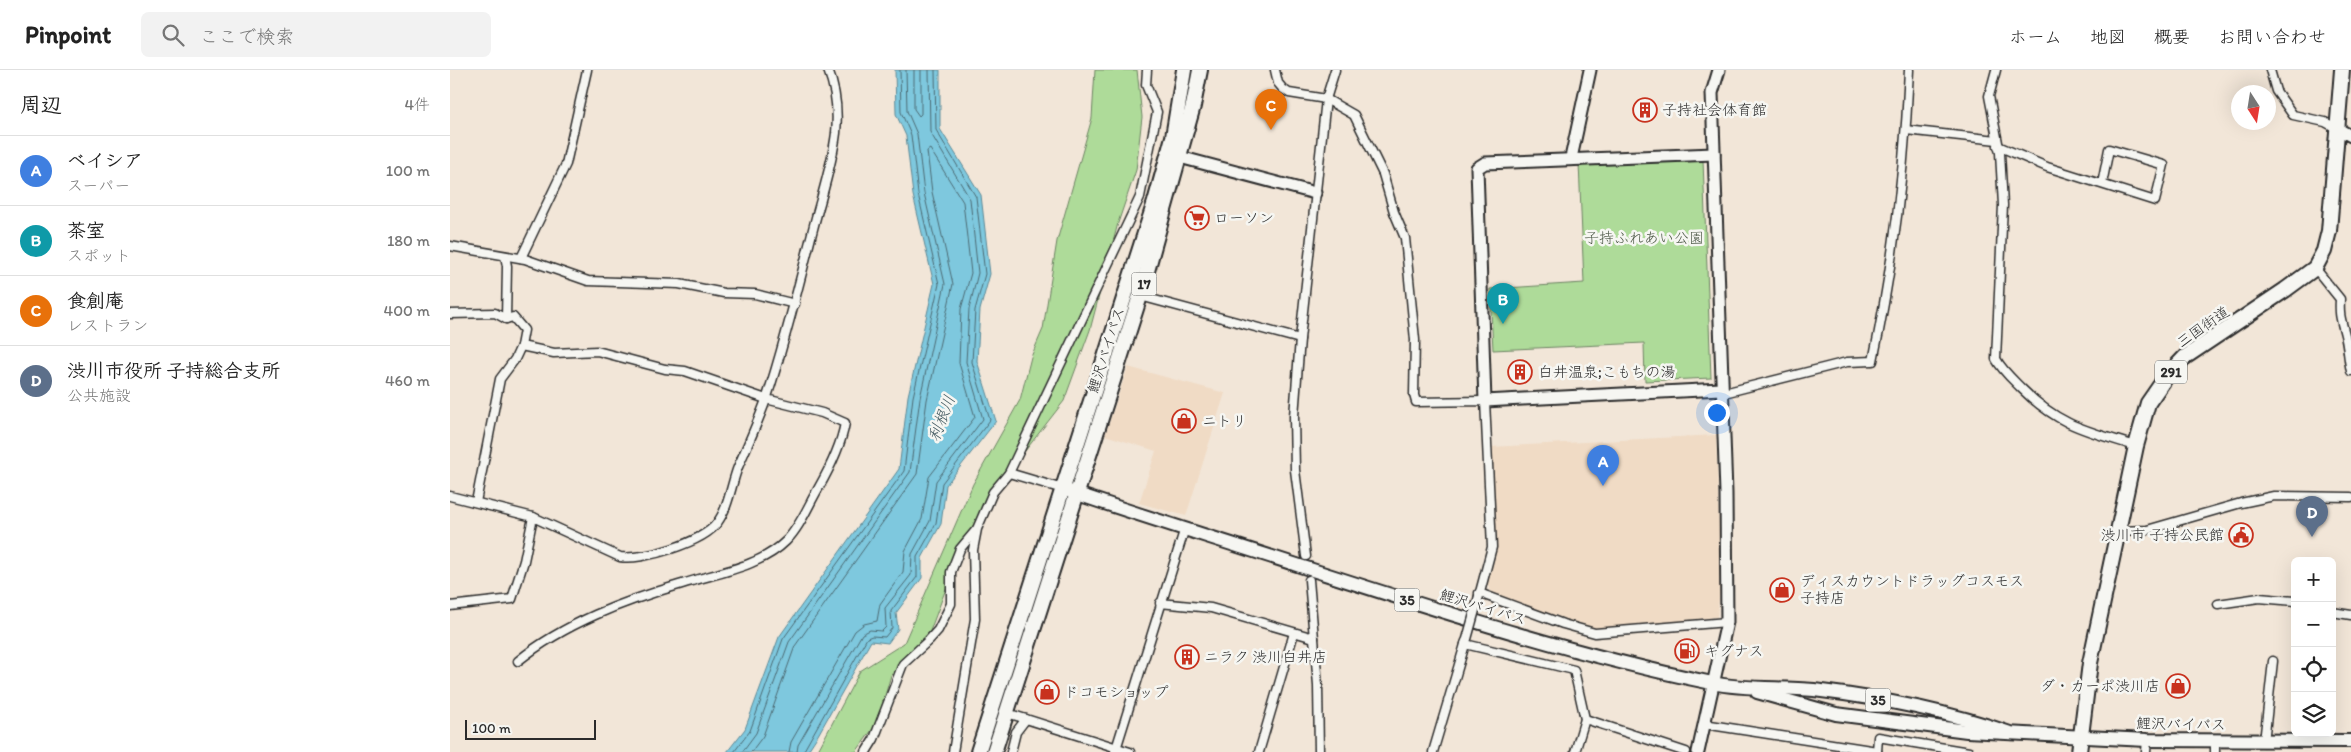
<!DOCTYPE html>
<html lang="ja">
<head>
<meta charset="utf-8">
<style>
	body { margin:0; font-family:Itim,"Klee One",sans-serif; background:#f2f2f2; color:#222 }
	.controls { position:absolute; right:15px; bottom:15px; display:grid; overflow:hidden; border-radius:8px; box-shadow:0 5px 20px #0002 }
	.controls button { width:45px; height:45px; display:grid; place-items:center; padding:0; border:0; border-bottom:1px solid #e0e0e0; background:#fff; color:#222; font:25px sans-serif }
	.compass { position:absolute; left:1781px; top:15px; width:45px; height:45px; border-radius:50%; background:#fff; box-shadow:0 5px 20px #0002; rotate:168deg }
	.scale { position:absolute; left:15px; bottom:12px; width:131px; box-sizing:border-box; padding-left:5px; border:2px solid #2b2b2b; border-top:0; font-size:14px; line-height:18px; white-space:nowrap; color:#2b2b2b; -webkit-text-stroke:4px #f6f6f2; paint-order:stroke }
	.you { position:absolute; left:1266px; top:342px; width:18px; height:18px; margin:-12px; border:4px solid #fff; border-radius:50%; background:#1a73e8; box-shadow:0 0 0 8px #1a73e833 }
	.badge { display:grid; place-items:center; width:32px; height:32px; border-radius:50%; background:#ea580c; color:#fff; font-size:16px; font-weight:700 }
	.pin { position:absolute; translate:-50% -41px; filter:drop-shadow(0 1px 2px #0008) }
	.pin::after { content:''; position:absolute; top:26px; width:18px; height:15px; background:inherit; clip-path:polygon(0 0,100% 0,50% 100%) }
	.list { margin:0; padding:0; list-style:none }
	h2 { display:flex; justify-content:space-between; align-items:center; height:65px; margin:0; padding:0 20px; font-size:21px }
	h2 small { font-size:16px; font-weight:400; color:#767676 }
	.list li { display:grid; grid-template-columns:32px 1fr auto; gap:15px; align-items:center; box-sizing:border-box; height:70px; padding:0 20px; border-top:1px solid #e0e0e0 }
	.list b { display:block; font-size:19px; white-space:nowrap }
	.list p { margin:0; font-size:16px; white-space:nowrap; color:#767676 }
	.list em { font-size:16px; font-style:normal; color:#767676 }
	.icon { flex:none; width:28px; height:28px; fill:none; stroke:currentColor; stroke-width:2; stroke-linecap:round; stroke-linejoin:round }
	.map { position:relative; flex:none; width:1901px; height:682px; overflow:hidden }
	header { display:flex; align-items:center; gap:30px; box-sizing:border-box; height:70px; padding:0 25px; background:#fff; border-bottom:1px solid #e0e0e0 }
	header strong { font-size:24px }
	nav { display:flex; gap:28px; margin-inline-start:auto; font-size:18px }
	.search { width:350px; height:45px; background:#f2f2f2; display:flex; align-items:center; gap:12px; box-sizing:border-box; padding:0 18px; border-radius:8px; color:#767676; font-size:19px }
	main { display:flex }
	aside { flex:1; background:#fff }
	.map>svg:first-child { display:block }
</style>
</head>
<body>
<header>
<strong>Pinpoint</strong>
<div class="search"><svg class="icon" aria-label="search" viewBox="0 0 24 24"><circle cx="10" cy="10" r="6"/><path d="M15 15l6 6"/></svg>ここで検索</div>
<nav><a>ホーム</a><a>地図</a><a>概要</a><a>お問い合わせ</a></nav>
</header>
<main>
<aside>
<h2>周辺<small>4件</small></h2>
<ul class="list">
<li><span class="badge" style="background:#3f7fe0">A</span><div><b>ベイシア</b><p>スーパー</p></div><em>100 m</em></li>
<li><span class="badge" style="background:#0f9aa8">B</span><div><b>茶室</b><p>スポット</p></div><em>180 m</em></li>
<li><span class="badge" style="background:#e8710a">C</span><div><b>食創庵</b><p>レストラン</p></div><em>400 m</em></li>
<li><span class="badge" style="background:#5c6f8a">D</span><div><b>渋川市役所 子持総合支所</b><p>公共施設</p></div><em>460 m</em></li>
</ul>
</aside>
<div class="map">
<svg width="1901" height="682" viewBox="0 0 1901 682">
	<rect width="100%" height="100%" fill="#f2e6d8"/>
	<filter id="ink" filterUnits="userSpaceOnUse"><feTurbulence type="fractalNoise" baseFrequency=".02" numOctaves="2"/><feDisplacementMap in="SourceGraphic" scale="10" xChannelSelector="R" yChannelSelector="G"/><feConvolveMatrix kernelMatrix="1 2 1 2 8 2 1 2 1" color-interpolation-filters="sRGB"/></filter>
	<g filter="url(#ink)">
		<!-- built -->
		<g fill="#f0dbc5">
			<path d="M678,297l97,26 -39,123 -47,-13 17,-52 -51,-16z"/>
			<path d="M1266,365l5,145 -4,37 -119,12 -38,-9 -67,-26 -6,-10 9,-31 -5,-106z"/>
		</g>
		<!-- green -->
		<g fill="#aedb99" stroke="#6c8362">
			<path d="M645,0h42l5,47 -6,53 -18,53 -28,107 -26,71 -71,91 -34,62 -29,77 -39,44 -14,48 -21,29h-39l43,-81 44,-28 69,-159 47,-84 11,-43 12,-28 14,-88 35,-123z"/>
			<path d="M1253,90l8,218 -66,3 -1,-38 -151,7 -3,-61 94,-6 -5,-120z"/>
		</g>
		<!-- water -->
		<path fill="#7ec8de" stroke="#5d8996" d="M445,0h45v59l41,66 9,79 -10,36 -3,51 19,60 -50,64 -5,39 -19,34v20l-26,35 2,16 -10,14 -17,-2 -53,94 -11,17h-80l18,-23 34,-92 120,-168 9,-73 26,-112 -21,-89 -7,-59 -10,-22z"/>
		<g fill="none" stroke-linecap="round" stroke-linejoin="round">
			<!-- shore -->
			<g stroke="#4c6a73" stroke-width="1">
				<path d="M464,0v39l5,7 2,-2v-44"/>
				<path d="M284,682l16,-21 33,-92 121,-168 9,-74 26,-113 -21,-90 -7,-59 -10,-23 -1,-42"/>
				<path d="M292,682l14,-19 33,-91 121,-170 10,-74 25,-114 -21,-91 -7,-59 -10,-23 -1,-41"/>
				<path d="M301,682l12,-16 32,-90 122,-172 10,-74 26,-116 -21,-92 -5,-41 3,-2 33,53 8,71 -10,36 -2,54 16,54 -46,60 -7,42 -17,32 -2,21 -23,32 -3,17 -13,3 -9,7 -64,111 -2,10"/>
				<path d="M347,682l1,-7 64,-111 8,-4 12,1 4,-4 -1,-19 26,-33 1,-21 18,-33 6,-40 47,-62 -17,-57 3,-53 9,-36 -8,-74 -40,-67 -1,-62"/>
				<path d="M353,682l64,-114 5,-2 13,1 7,-9 -1,-17 26,-34v-20l19,-34 6,-40 48,-63 -18,-58 3,-52 10,-36 -9,-77 -40,-67 -1,-60"/>
			</g>
			<!-- street casing -->
			<g stroke="#2b2b2b" stroke-width="11">
				<g id="street">
					<path d="M825,0l3,13 5,6 6,4 37,6 28,16 29,59 11,38 11,26 10,102 -1,55 2,7 69,-1 7,146 -13,49"/>
					<path d="M1546,0l-7,26 11,57 3,52 -7,154c6,11 16,20 25,29 38,38 66,43 115,58"/>
					<path d="M1820,0l6,21 17,24 32,7 11,6"/>
					<path d="M1456,60l91,10"/>
					<path d="M1548,76l49,21 108,34 9,-36 -55,-16 -7,35"/>
					<path d="M0,176l75,13 63,22 91,3 45,9 31,1 40,10"/>
					<path d="M55,186l2,10 -1,53"/>
					<path d="M71,188l45,-94 21,-94"/>
					<path d="M1865,198l25,31c-1,17 1,20 5,36 3,11 3,23 6,36"/>
					<path d="M690,226l160,43"/>
					<path d="M0,244l45,-1 11,6 7,-2 11,13 -3,16 -6,13 -15,20 -24,123"/>
					<path d="M1271,319l7,3 119,-30 26,-1c20,-96 32,-193 36,-291"/>
					<path d="M559,403l54,16"/>
					<path d="M0,426l83,21 87,40c22,4 84,-15 97,-34 12,-16 14,-38 21,-56 10,-23 21,-47 29,-70 18,-55 32,-112 46,-168 8,-32 19,-63 23,-96 2,-21 0,-43 -8,-63"/>
					<path d="M1667,461l30,-1 94,-27 33,-7 77,1"/>
					<path d="M856,486l-11,-86 -1,-54 6,-77 26,-240 9,-29"/>
					<path d="M859,510l9,105 1,67"/>
					<path d="M1029,523l84,31 32,9 132,-11"/>
					<path d="M710,533l51,5 103,30"/>
					<path d="M1768,534l41,-6 36,3"/>
					<path d="M0,536l62,-7 12,-38 9,-44"/>
					<path d="M1882,542l19,3"/>
					<path d="M1015,574l109,26 11,49 -10,33"/>
					<path d="M68,591c47,-38 106,-60 164,-77 34,-11 78,-17 104,-43 14,-14 22,-35 32,-52 12,-21 23,-43 27,-66l-23,-10 -56,-14 -81,-28 -20,-2 -68,-18 -43,2 -33,-7"/>
					<path d="M554,642l126,40"/>
					<path d="M1135,649l101,33"/>
					<path d="M1254,654l173,27"/>
					<path d="M1765,672v10"/>
					<path d="M1814,672l9,-81"/>
					<path d="M416,682l8,-13 29,-75 26,-24 9,-10 13,-26v-32l9,-23 16,-19"/>
					<path d="M503,682l22,-133 -2,-69 4,-21 16,-37 16,-19 131,-276 17,-85 -11,-27 1,-15"/>
					<path d="M561,682l5,-20 10,-13"/>
					<path d="M665,682l70,-224"/>
					<path d="M809,682l35,-119"/>
					<path d="M983,682l33,-111"/>
					<path d="M1427,682l1,-15 91,15"/>
					<path d="M1696,682l1,-12"/>
				</g>
			</g>
			<!-- secondary casing -->
			<g stroke="#2b2b2b" stroke-width="15">
				<g id="secondary">
					<path d="M1886,58l15,8"/>
					<path d="M1264,84l-229,9 -8,5 8,233 236,-12"/>
					<path d="M722,85l143,38"/>
					<path d="M1121,88l19,-88"/>
					<path d="M1248,682l29,-130 -1,-129 -14,-400 7,-23"/>
				</g>
			</g>
			<!-- primary casing -->
			<g stroke="#2b2b2b" stroke-width="16">
				<g id="primary">
					<path d="M619,421c75,26 152,49 228,74 137,44 273,89 415,118 33,7 68,4 102,7 66,8 133,21 196,43"/>
					<path d="M1307,622l79,22 131,17 180,9 204,1"/>
				</g>
			</g>
			<!-- highway casing -->
			<g stroke="#2b2b2b" stroke-width="18">
				<g id="highway">
					<path d="M528,682l177,-550 18,-65 11,-67"/>
					<path d="M544,682l146,-456 53,-190 7,-36"/>
					<path d="M1629,682l11,-89 46,-217 12,-43 18,-26 19,-20 100,-67 30,-22 9,-17 5,-20 13,-161"/>
				</g>
			</g>
			<!-- street -->
			<use href="#street" stroke="#f6f6f2" stroke-width="8"/>
			<!-- secondary -->
			<use href="#secondary" stroke="#f6f6f2" stroke-width="11"/>
			<!-- primary -->
			<use href="#primary" stroke="#f6f6f2" stroke-width="12"/>
			<!-- highway -->
			<use href="#highway" stroke="#f6f6f2" stroke-width="14"/>
			<!-- street-bridge casing -->
			<g stroke="#2b2b2b" stroke-width="11" stroke-linecap="butt">
				<path id="street-bridge" d="M1017,569l12,-43"/>
			</g>
			<!-- street-bridge -->
			<use href="#street-bridge" stroke="#f6f6f2" stroke-width="8"/>
		</g>
	</g>
	<!-- icons -->
	<defs>
		<g id="building-ring" transform="scale(1.25)"><circle r="9.5" fill="#f6f6f2" stroke="#c8321e" stroke-width="1.5"/><path d="M-4-6H4V6H1V3H-1V6H-4ZM-2.5-4.3h1.7v1.8h-1.7ZM.8-4.3h1.7v1.8H.8ZM-2.5-1h1.7V.8h-1.7ZM.8-1h1.7V.8H.8Z" fill="#c8321e"/></g>
		<g id="supermarket-ring" transform="scale(1.25)"><circle r="9.5" fill="#f6f6f2" stroke="#c8321e" stroke-width="1.5"/><path d="M-6-5.5h2.5l.6 2H6L4.5 2H-2.5L-4.4-4H-6ZM-1.5 3.2a1.3 1.3 0 1 0 .1 0ZM3 3.2a1.3 1.3 0 1 0 .1 0Z" fill="#c8321e"/></g>
		<g id="shop-ring" transform="scale(1.25)"><circle r="9.5" fill="#f6f6f2" stroke="#c8321e" stroke-width="1.5"/><path d="M-5-2.5h2.3a2.7 3.5 0 0 1 5.4 0H5L5.5 6h-11ZM-1.5-2.5h3a1.5 2.3 0 0 0-3 0Z" fill="#c8321e"/></g>
		<g id="civic-ring" transform="scale(1.25)"><circle r="9.5" fill="#f6f6f2" stroke="#c8321e" stroke-width="1.5"/><path d="M-.6-6.5H3V-4.5H.6V-3L4-1V1h2V6H-6V1h2V-1L-.6-3ZM-1.2 2.5V6h2.4V2.5Z" fill="#c8321e"/></g>
		<g id="fuel-ring" transform="scale(1.25)"><circle r="9.5" fill="#f6f6f2" stroke="#c8321e" stroke-width="1.5"/><path d="M-5.5-6h7V0h2V4h1.3V-2.5L3-4.5l.8-.8L6-3V5H2.5V1h-1V6h-7ZM-4.2-4.7v3.2H.2V-4.7Z" fill="#c8321e"/></g>
	</defs>
	<g fill-rule="evenodd">
		<use href="#building-ring" x="1195" y="40"/>
		<use href="#supermarket-ring" x="747" y="148"/>
		<use href="#building-ring" x="1070" y="302"/>
		<use href="#shop-ring" x="734" y="351"/>
		<use href="#civic-ring" x="1791" y="465"/>
		<use href="#shop-ring" x="1332" y="520"/>
		<use href="#fuel-ring" x="1237" y="581"/>
		<use href="#building-ring" x="737" y="587"/>
		<use href="#shop-ring" x="1728" y="616"/>
		<use href="#shop-ring" x="597" y="622"/>
	</g>
	<g text-anchor="middle" stroke-width="5" stroke-linejoin="round" paint-order="stroke">
		<!-- shield labels -->
		<g fill="#f6f6f2" stroke="#686867" stroke-width="1">
			<rect x="681.5" y="202.5" width="25" height="23" rx="4"/>
			<rect x="1705" y="290.5" width="32" height="23" rx="4"/>
			<rect x="944.5" y="518.5" width="25" height="23" rx="4"/>
			<rect x="1415.5" y="618.5" width="25" height="23" rx="4"/>
		</g>
		<g font-size="14" font-weight="bold" fill="#2b2b2b">
			<text x="694" y="219">17</text>
			<text x="1721" y="307">291</text>
			<text x="957" y="535">35</text>
			<text x="1428" y="635">35</text>
		</g>
		<!-- poi labels -->
		<g font-size="15" fill="#2b2b2b" stroke="#f6f6f2" text-anchor="start">
			<text x="1212" y="45">子持社会体育館</text>
			<text x="764" y="153">ローソン</text>
			<text x="1088" y="307">白井温泉;こもちの湯</text>
			<text x="752" y="356">ニトリ</text>
			<text x="1774" y="470" text-anchor="end">渋川市 子持公民館</text>
			<text x="1350" y="516">ディスカウントドラッグコスモス<tspan x="1350" dy="17">子持店</tspan></text>
			<text x="1254" y="586">キグナス</text>
			<text x="754" y="592">ニラク 渋川白井店</text>
			<text x="1710" y="621" text-anchor="end">ダ・カーポ渋川店</text>
			<text x="614" y="627">ドコモショップ</text>
		</g>
		<!-- park labels -->
		<g font-size="15" fill="#4c5746" stroke="#f6f6f2">
			<text x="1194" y="173">子持ふれあい公園</text>
		</g>
		<!-- street labels -->
		<g font-size="15" fill="#2b2b2b" stroke="#f6f6f2">
			<text transform="translate(1753 257) rotate(-35)" y="5">三国街道</text>
			<text transform="translate(656 280) rotate(-72)" y="5">鯉沢バイパス</text>
			<text transform="translate(1033 537) rotate(17)" y="5">鯉沢バイパス</text>
			<text transform="translate(1731 654) rotate(1)" y="5">鯉沢バイパス</text>
		</g>
		<!-- water labels -->
		<g font-size="16" font-style="italic" fill="#445a61" stroke="#f6f6f2">
			<text transform="translate(491 348) rotate(-69)" y="6">利根川</text>
		</g>
	</g>
</svg>
<div class="controls">
<button>+</button>
<button>−</button>
<button><svg class="icon" aria-label="locate" viewBox="0 0 24 24"><circle cx="12" cy="12" r="6"/><path d="M12 2v4M12 18v4M2 12h4M18 12h4"/></svg></button>
<button><svg class="icon" aria-label="layers" viewBox="0 0 24 24"><path d="M12 4l9 5-9 5-9-5zM3 14l9 5 9-5"/></svg></button>
</div>
<svg class="compass" viewBox="-18 -18 36 36"><path d="M0-13l5 13h-10z" fill="#e53935"/><path d="M0 13l5-13h-10z" fill="#767676"/></svg>
<div class="scale">100 m</div>
<div class="you"></div>
<div class="pin badge" style="left:1153px;top:416px;background:#3f7fe0">A</div>
<div class="pin badge" style="left:1053px;top:254px;background:#0f9aa8">B</div>
<div class="pin badge" style="left:821px;top:60px;background:#e8710a">C</div>
<div class="pin badge" style="left:1862px;top:467px;background:#5c6f8a">D</div>
</div>
</main>
</body>
</html>
